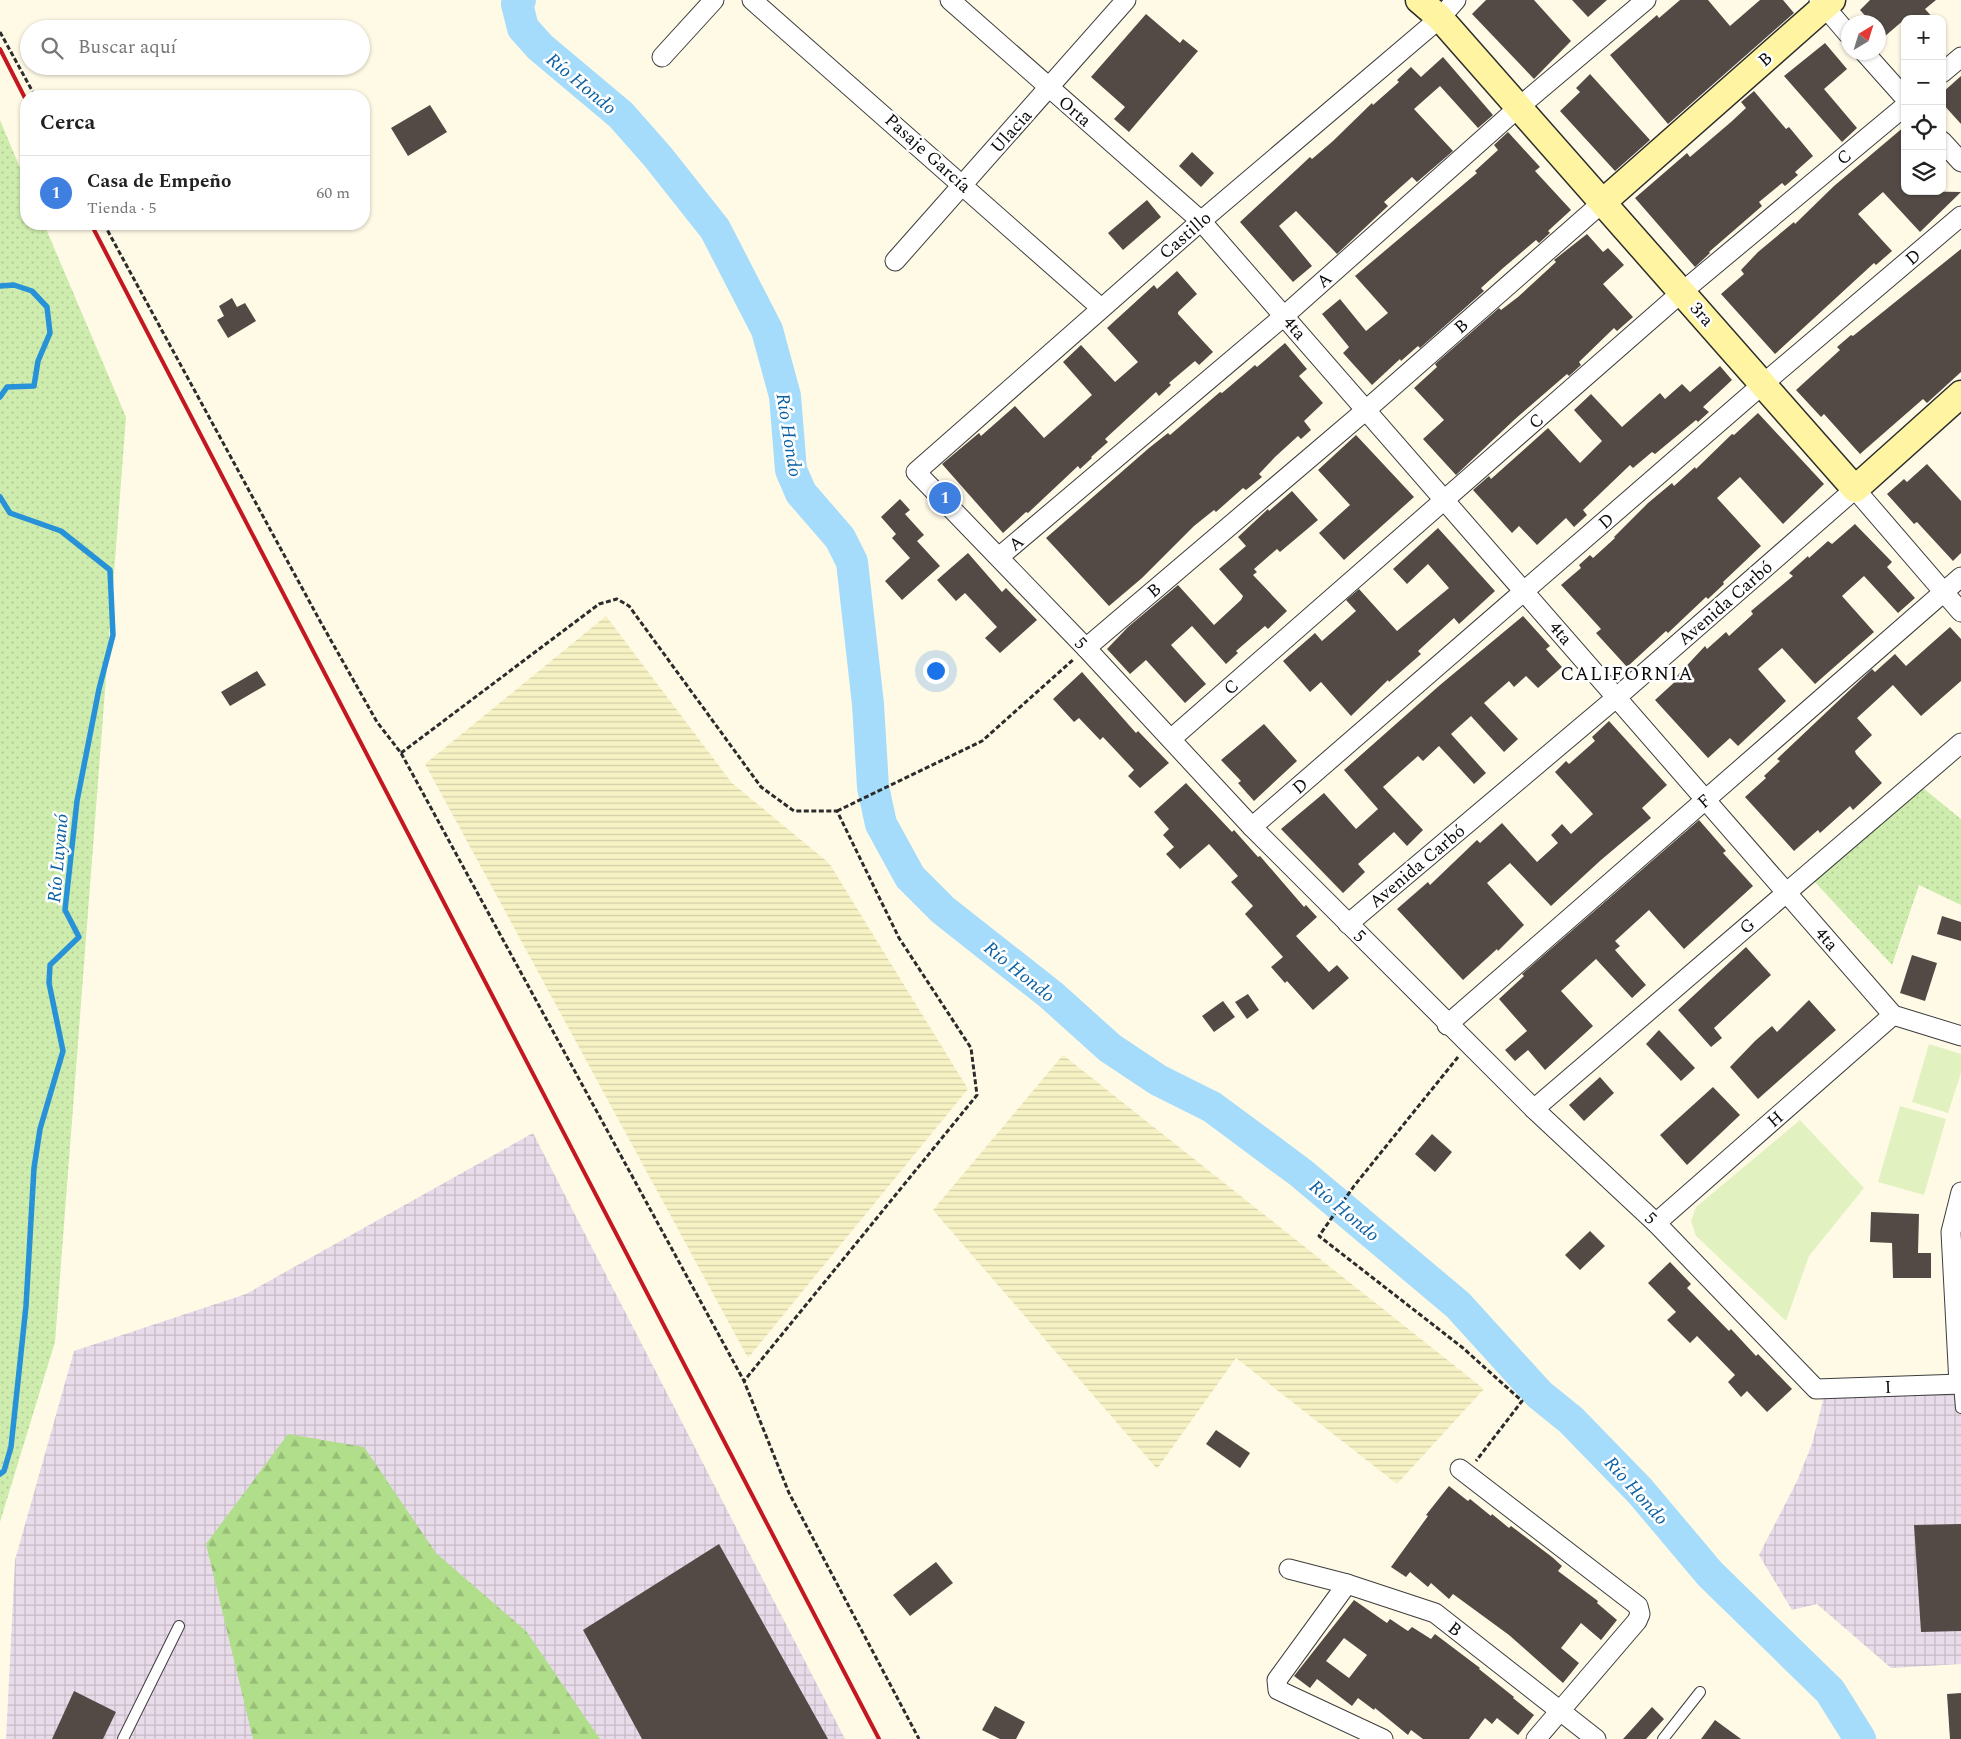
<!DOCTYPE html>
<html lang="es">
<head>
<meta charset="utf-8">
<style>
	body { margin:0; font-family:Spectral,serif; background:#f2f2f2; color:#222 }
	.controls { position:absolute; right:15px; top:15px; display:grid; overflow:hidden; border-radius:10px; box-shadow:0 1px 4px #0004 }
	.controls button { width:45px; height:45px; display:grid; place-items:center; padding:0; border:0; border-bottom:1px solid #e0e0e0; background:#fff; color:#222; font:25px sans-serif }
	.compass { position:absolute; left:1841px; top:15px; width:45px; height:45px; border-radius:50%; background:#fff; box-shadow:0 1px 4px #0004; rotate:38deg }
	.you { position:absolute; left:935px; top:670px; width:18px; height:18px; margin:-12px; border:4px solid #fff; border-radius:50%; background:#1a73e8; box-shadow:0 0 0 8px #1a73e833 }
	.badge { display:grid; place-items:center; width:32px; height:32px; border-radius:50%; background:#c31821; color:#fff; font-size:16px; font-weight:700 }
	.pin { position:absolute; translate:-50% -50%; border:2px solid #fff; box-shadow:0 1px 5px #0006 }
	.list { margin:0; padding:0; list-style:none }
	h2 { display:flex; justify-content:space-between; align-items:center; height:65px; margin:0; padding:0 20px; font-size:21px }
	h2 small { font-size:16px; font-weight:400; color:#767676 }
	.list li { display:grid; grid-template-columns:32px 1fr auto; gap:15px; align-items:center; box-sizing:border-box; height:75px; padding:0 20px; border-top:1px solid #e0e0e0 }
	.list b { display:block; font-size:19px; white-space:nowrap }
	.list p { margin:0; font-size:16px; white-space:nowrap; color:#767676 }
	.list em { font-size:16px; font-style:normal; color:#767676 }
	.icon { flex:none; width:28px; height:28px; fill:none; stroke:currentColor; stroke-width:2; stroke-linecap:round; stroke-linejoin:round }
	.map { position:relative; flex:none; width:1961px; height:1739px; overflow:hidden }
	.search { position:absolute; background:#fff; box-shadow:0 1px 4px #0004; left:20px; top:20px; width:350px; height:55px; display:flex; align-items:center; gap:12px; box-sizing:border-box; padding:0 18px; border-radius:28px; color:#767676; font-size:19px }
	.panel { position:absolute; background:#fff; box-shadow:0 1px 4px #0004; left:20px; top:90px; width:350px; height:140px; border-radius:20px }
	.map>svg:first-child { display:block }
</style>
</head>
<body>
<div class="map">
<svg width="1961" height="1739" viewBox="0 0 1961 1739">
	<defs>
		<pattern id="industrial-grid" width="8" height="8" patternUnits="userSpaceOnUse" patternTransform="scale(1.25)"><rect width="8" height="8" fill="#e9dcea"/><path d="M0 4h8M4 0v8" fill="none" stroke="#c6bbc7"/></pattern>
		<pattern id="farmland-rules" width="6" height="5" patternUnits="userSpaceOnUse" patternTransform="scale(1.25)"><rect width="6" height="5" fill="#f7f2c4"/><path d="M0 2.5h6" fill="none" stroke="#d2cea7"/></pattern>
		<pattern id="green-dots" width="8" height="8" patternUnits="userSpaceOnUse" patternTransform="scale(1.25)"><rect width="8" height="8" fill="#ceecad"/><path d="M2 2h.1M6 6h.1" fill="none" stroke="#b0c994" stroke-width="1.8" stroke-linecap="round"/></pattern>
		<pattern id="forest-firs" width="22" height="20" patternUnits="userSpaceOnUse" patternTransform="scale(1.25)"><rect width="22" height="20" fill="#b1de8b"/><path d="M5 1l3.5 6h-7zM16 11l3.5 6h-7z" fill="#97bd77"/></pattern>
	</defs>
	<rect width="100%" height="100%" fill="#fffae6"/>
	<!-- industrial -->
	<g fill="url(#industrial-grid)">
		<path d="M533,1133l312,606h-839l9,-179 59,-209 172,-57z"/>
		<path d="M1961,1389v275l-70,4 -74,-64 -25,6 -33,-55 38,-74 15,-37 12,-48z"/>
	</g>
	<!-- farmland -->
	<g fill="url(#farmland-rules)">
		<path d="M606,616l126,167 97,80 139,226 -220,269 -323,-594z"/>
		<path d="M1063,1055l421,334 -87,95 -161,-126 -79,111 -224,-259z"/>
	</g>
	<!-- green -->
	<g fill="url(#green-dots)">
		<path d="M0,120l26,62v42h18l82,193 -71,925 -55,180z"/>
		<path d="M1923,788l38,31v86l-42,-20 -27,80 -79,-85z"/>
	</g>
	<!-- forest -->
	<path fill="url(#forest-firs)" d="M288,1434l76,13 72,106 90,78 74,108h-347l-47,-195z"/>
	<!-- pitch -->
	<g fill="#e1f2c0">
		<path d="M1929,1044l32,10v19l-13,40 -36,-11z"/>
		<path d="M1900,1106l46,13 -22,76 -46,-13z"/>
		<path d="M1800,1120l64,68 -55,68 -23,65 -90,-85 -5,-15 5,-14z"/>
	</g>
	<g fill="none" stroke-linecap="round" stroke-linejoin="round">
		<!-- stream -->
		<g stroke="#2792d8" stroke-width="5.5">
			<path d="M0,286l14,-1 18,6 15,16 3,26 -12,28 -4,25 -27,1 -7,10"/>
			<path d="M0,497l10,16 51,18 49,39 3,65 -14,54 -22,112 -12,109 14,27 -29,28 -1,18 14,68 -23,78 -6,39 -8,138 -15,141 -7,24 -4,3"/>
		</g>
		<!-- river -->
		<path stroke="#a6dcfb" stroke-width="32" d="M520,0l-3,4 6,24 17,19 81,68 37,42 57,72 52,101 18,66 6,74 10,23 39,45 12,24 16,142 5,83 8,37 29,53 33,33 108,85 59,53 48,32 54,27 89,66 157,132 82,90 31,25 69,71 70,83 120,117 30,48"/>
	</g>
	<!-- building -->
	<g fill="#534a45" fill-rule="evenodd">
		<path d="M1486,0h48l37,41 -37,38 -62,-65z"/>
		<path d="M1572,0h35l-19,17z"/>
		<path d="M1680,0h28l22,26 30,-26h23l11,13 -126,111 -58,-69 47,-40 2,3z"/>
		<path d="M1870,0h66l-11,9 9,10h-29l-21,18 -6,-6v-9h-7l-11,-12z"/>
		<path d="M1146,14l34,29 3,-4 15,12 -69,81 -15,-13 11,-12 -34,-30z"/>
		<path d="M1825,43l22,26 -23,20 33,39 -15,14 -58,-66z"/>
		<path d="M1443,57l50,58 -15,13 -38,-42 -26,23 39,42 -36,31 -5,-5 -28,25 4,4 -51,48 -41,-43 -17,15 33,40 -19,16 -53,-60 70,-65 2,2 21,-18 39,-38 1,2 26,-23 -2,-2 14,-13 10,10z"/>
		<path d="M1590,74l60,66 -35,31 -55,-60 20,-19 -4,-4z"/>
		<path d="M1961,76v48l-19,-21v-10z"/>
		<path d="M1754,91l32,38 3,-2 24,29 -18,16 3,3 -13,11 -3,-3 -23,19 3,4 -53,46 1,1 -15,14 -60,-69 52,-45 3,4 41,-35 15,-14 -5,-6z"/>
		<path d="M430,105l17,27 -39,24 -17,-28z"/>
		<path d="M1905,126v65l56,1 -41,40 -37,-40 -25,22 34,37 -16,14 -2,-2 -99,91 -54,-60 23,-20 -3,-4 17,-18 36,-30 1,2 39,-38z"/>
		<path d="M1508,132l32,35 -5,4 36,39 -23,21 2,2 -11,10 -3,-3 -34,29 -21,19 3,3 -64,57 -2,-2 -17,15 -1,-2 -28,26 -29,-32 6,-6 -27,-33 18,-15 26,32 22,-18 -33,-37 122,-103 -2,-2 23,-21 -4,-5z"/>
		<path d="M1192,152l22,21 -13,14 -22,-21z"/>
		<path d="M1147,200l14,17 -38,33 -15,-17z"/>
		<path d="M1587,234l16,18 5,-4 16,17 -21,19 30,33 -16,14 -3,-3 -35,34 2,3 -12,11 -2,-2 -53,46 -58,55 -33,-36 21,-19 -30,-32 23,-21 -2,-3 64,-56 2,2 17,-13 38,-35 -2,-2z"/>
		<path d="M1961,249v123l-34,31 -4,-4 -63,55 -36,-40 -3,3 -25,-27 44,-40 -3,-3 14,-12 2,1z"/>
		<path d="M1177,271l20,23 -19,18v2l35,38 -14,13 -4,-4 -26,22 2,2 -12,11 -3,-4 -51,47 3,3 -17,15 1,1 -12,11 -2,-3 -50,47 -2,-1 -23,21 -61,-69 37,-31 2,3 34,-30 29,32 17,-15 31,-28 -29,-33 18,-17 34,37 23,-20 -31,-34 47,-43 3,4z"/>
		<path d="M232,298l5,9 8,-4 11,18 -28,17 -11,-18 7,-4 -5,-10z"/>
		<path d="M1285,343l22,26 -8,7 24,27 -19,18 7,9 -10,9 -3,-3 -23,21 -16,17 3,3 -16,13 -3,-2 -27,24 -2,-2 -20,16 -52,52 -33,28 -63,-68 103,-90 19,-15 2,2 50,-43 2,1 33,-28 2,2z"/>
		<path d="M1720,366l12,14 -29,27 6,5 -11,10 -2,-2 -41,34 -3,-2 -19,16 -3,-3 -47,45 4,5 -13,12 -8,-9 -29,27 -18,-19 -7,7 -39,-43 16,-14 2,3 57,-51 32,35 22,-22 -28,-31 17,-16 31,33 38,-34 5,6 17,-15 8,8z"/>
		<path d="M1758,413l66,71 -41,40 -43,-47 -23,21 44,48 -38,36 1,2 -16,15 -2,-2 -38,36 -2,-2 -39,36 -31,-34 5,-4 -40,-44 20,-17 -2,-3 11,-10 3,3 22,-20 -1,-1 34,-34 24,-20 2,3 21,-19 1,2 36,-35 2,1z"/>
		<path d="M1356,435l58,62 -70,63 -25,-27 31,-28 -32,-35z"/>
		<path d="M1927,464l34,37v52l-8,8 -36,-39 -3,2 -27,-30 17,-15 3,3z"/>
		<path d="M1292,491l26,29 -38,32 -3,-3 -23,20 3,3 -4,3 34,36 -19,18 -3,-3 -29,25 2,2 -12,11 -34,-38 -21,19 35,39 -21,19 -39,-43 -16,14 -23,-25 21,-22 50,-42 36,40 27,-25 2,-4 -24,-27 27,-23 -8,-9 30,-28 1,2z"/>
		<path d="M900,499l10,11 -5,4 19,21 -7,6 23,25 -38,34 -17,-19 25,-23 -18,-20 4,-4 -15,-17z"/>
		<path d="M1855,524l37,38 -5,5 28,31 -17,15 -34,-37 -22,20 32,36 -59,52 -33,-36 -24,21 28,32 -48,45 -8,-8 -22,20 -53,-58 24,-22 -2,-2 28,-30 2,3 19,-17 3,4 24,-22 -2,-3 42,-35 -4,-3 19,-17 1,2 19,-17 4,3z"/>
		<path d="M1438,528l57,63 -36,33 -5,-6 -36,33 3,3 -32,28 -1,-2 -37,36 -30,-34 -11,10 -27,-31 32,-28 7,8 34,-30 -10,-11 13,-11 38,42 52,-43 -21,-24 -21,20 -14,-15z"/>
		<path d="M968,553l34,39 4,-4 31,32 -37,33 -15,-15 12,-11 -32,-34 -9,8 -19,-21z"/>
		<path d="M1523,616l27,30 -4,3 16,18 -24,21 -12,-12 -12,11 -5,-6 -25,22 34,36 -14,13 -33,-36 -20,18 35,39 -12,11 -35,-38 -16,15 -5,-5 -35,31 40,43 -16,16 -13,-14 -36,32 7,8 -22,21 -62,-64 43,-36 32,36 22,-20 -34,-39 96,-85z"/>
		<path d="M1950,627l11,12v42l-40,35 -28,-31 -36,33 15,17 -17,16 1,3 26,29 -29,27 -3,-4 -30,27 -2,-3 -24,21 -49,-54 21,-19 -2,-2 16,-15 -3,-2 95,-90 3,3 20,-18 11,12z"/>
		<path d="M257,671l9,14 -36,21 -9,-14z"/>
		<path d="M1082,672l54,61 2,-2 31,32 -29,25 -12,-12 6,-6 -31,-33 -3,3 -21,-22 -5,4 -21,-23z"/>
		<path d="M1609,721l58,64 -25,23 9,10 -50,42 -50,46 -41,-43 -23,20 37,42 -26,26 -1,-2 -34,31 -66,-71 31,-27 2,3 47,-45 3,3 22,-20 35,39 21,-19 -7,-8 11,-11 9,10 22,-20 -38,-42 11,-11 3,3 26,-23 -3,-4z"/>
		<path d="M1264,724l33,37 -43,40 -16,-18 3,-2 -20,-21z"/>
		<path d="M1186,783l46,49 2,-2 24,27 2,-1 44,51 2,-2 11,12 -21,19 33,36 8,-7 12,13 -36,32 -26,-29 -2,2 -14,-16 12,-10 -38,-43 8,-8 -22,-24 7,-6 -29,-32 -29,25 -14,-15 8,-7 -11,-12 6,-6 -15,-17z"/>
		<path d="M1699,820l27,31 -3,2 30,33 -69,63 -35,-39 -34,31 5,5 -5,4 31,35 -14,13 -36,-39 -35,32 32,35 -48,44 -17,-20 -13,11 -10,-11 22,-19 -28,-32 25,-23 -2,-2z"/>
		<path d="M1942,916l19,6v19l-24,-7z"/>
		<path d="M1746,947l25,28 -57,53 8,10 -11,9 -33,-37z"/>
		<path d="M1912,955l25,8 -12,38 -25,-8z"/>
		<path d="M1248,994l11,16 -12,9 -12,-17z"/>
		<path d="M1809,1000l27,30 -78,69 -28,-32 25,-26 17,-15 5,6z"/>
		<path d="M1223,1001l12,16 -21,15 -12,-16z"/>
		<path d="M1659,1030l36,38 -14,13 -35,-37z"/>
		<path d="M1600,1077l14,16 -30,28 -15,-16z"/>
		<path d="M1713,1087l27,28 -53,50 -27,-30z"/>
		<path d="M1432,1134l20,18 -17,20 -20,-18z"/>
		<path d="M1871,1212l48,2 -1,39h13v25h-38l-1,-35 -22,-1z"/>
		<path d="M1590,1231l15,15 -25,24 -15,-15z"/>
		<path d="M1670,1262l21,22 -4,4 42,43 2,-2 25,27 2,-2 34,35 -25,23 -20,-21 -6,6 -13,-15 7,-7 -38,-39 -7,7 -23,-23 9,-8 -28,-29z"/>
		<path d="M1216,1430l34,23 -10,15 -34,-24z"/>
		<path d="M1449,1486l19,15 2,-2 21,17 1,-2 17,14 2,-2 41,31 10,9 -4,5 40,30 -1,2 20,17 -16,20 -20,-17 -20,25 18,15 -16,20 -54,-48 -56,-41 -4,5 -18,-16 -3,4 -18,-15 -4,5 -15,-10 37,-51 -2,-1z"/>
		<path d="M1961,1524v107l-40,1 -7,-107z"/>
		<path d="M719,1544l109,195h-186l-59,-109z"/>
		<path d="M936,1562l17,21 -43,33 -17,-21z"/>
		<path d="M1354,1600l33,23 3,-4 18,12 4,-4 19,12 4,-5 45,34 -1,1 35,28 -1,1 21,17 -16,20 -21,-17 -5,6 -7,-6 -16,21h-46l-12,-9 -3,5 -33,-27 -1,2 -16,-12 -6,8 -35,-27 -7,9 -16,-12zM1344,1638l23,17 -18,23 -23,-17z"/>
		<path d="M74,1691l42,21 -13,27h-51z"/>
		<path d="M1961,1693v46h-11l-3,-45z"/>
		<path d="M995,1706l30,16 -9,17h-16l-18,-9z"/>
		<path d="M1652,1707l12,12 -18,20h-23z"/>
		<path d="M1715,1720l26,19h-40z"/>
	</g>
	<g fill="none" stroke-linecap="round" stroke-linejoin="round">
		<!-- lane casing -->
		<g stroke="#3d3d3d" stroke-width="12">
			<g id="lane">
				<path d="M1959,1384l2,24"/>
				<path d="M123,1739l56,-113"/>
				<path d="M1663,1739l37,-47"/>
			</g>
		</g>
		<!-- street casing -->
		<g stroke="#3d3d3d" stroke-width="21">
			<g id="street">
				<path d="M752,0l349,308"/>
				<path d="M950,0l251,221 692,794 68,21"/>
				<path d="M1456,0l-16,18 -239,203 -285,251 170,176 166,179 282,282 122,114 160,166 145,-5"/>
				<path d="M1819,0l29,34"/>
				<path d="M1864,52l41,46"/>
				<path d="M662,57l52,-57"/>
				<path d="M1942,73l19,-16"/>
				<path d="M1942,141l19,21"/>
				<path d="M895,261l231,-261"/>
				<path d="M999,557l285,-241 235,-209 127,-107"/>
				<path d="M1086,648l280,-238 237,-208"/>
				<path d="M1171,739l511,-447 223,-186"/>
				<path d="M1252,827l511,-443 198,-168"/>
				<path d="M1348,924l269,-227 238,-208 106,123"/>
				<path d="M1447,1025l514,-448"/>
				<path d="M1534,1109l427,-366"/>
				<path d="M1656,1223l237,-208"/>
				<path d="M1959,1384l-8,-152 10,-40"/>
				<path d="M1460,1469l178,137 2,8 -3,7 -101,118"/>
				<path d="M1289,1569l58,15 88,29 161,126"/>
				<path d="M1347,1584l-70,96 1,10 105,49"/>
			</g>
		</g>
		<!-- secondary casing -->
		<g stroke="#2c2c2c" stroke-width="29">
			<g id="secondary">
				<path d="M1419,0l21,18 415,471 106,-95"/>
				<path d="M1603,202l229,-202"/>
			</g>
		</g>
		<!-- path -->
		<g stroke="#2c2c2c" stroke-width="3" stroke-dasharray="5 2.5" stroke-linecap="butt">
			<path d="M0,32l35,64"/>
			<path d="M104,224l216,397 57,101 24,31 343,628 45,112 130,246"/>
			<path d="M401,753l198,-149 18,-5 12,7 132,181 33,24h43l62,127 72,110 6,47 -233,286"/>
			<path d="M837,811l145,-70 92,-82"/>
			<path d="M1458,1057l-104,129 -35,50 144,112 59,53 -46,60"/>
		</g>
		<!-- lane -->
		<use href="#lane" stroke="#fff" stroke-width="10"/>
		<!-- street -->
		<use href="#street" stroke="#fff" stroke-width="19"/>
		<!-- secondary -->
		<use href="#secondary" stroke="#fff4a1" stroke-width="26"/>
		<!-- rail -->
		<g stroke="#c31821" stroke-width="4">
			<path d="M0,49l26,51"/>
			<path d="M91,224l788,1515"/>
		</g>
	</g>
	<g text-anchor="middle" stroke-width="5" stroke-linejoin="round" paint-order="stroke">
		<!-- street labels -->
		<g font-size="18" fill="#0a0a0a" stroke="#fff">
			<text transform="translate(1765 59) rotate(-41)" y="6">B</text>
			<text transform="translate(1075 111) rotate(41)" y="6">Orta</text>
			<text transform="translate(1011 131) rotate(-48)" y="6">Ulacia</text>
			<text transform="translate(928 153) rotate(42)" y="6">Pasaje García</text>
			<text transform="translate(1844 157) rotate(-40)" y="6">C</text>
			<text transform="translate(1185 235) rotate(-41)" y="6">Castillo</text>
			<text transform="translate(1913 257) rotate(-40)" y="6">D</text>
			<text transform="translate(1324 280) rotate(-42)" y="6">A</text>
			<text transform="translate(1702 314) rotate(49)" y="6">3ra</text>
			<text transform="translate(1461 326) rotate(-41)" y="6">B</text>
			<text transform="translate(1295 328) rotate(49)" y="6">4ta</text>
			<text transform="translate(1536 421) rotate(-41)" y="6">C</text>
			<text transform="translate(1606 521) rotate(-41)" y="6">D</text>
			<text transform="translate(1016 543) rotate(-40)" y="6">A</text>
			<text transform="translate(1154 590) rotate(-40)" y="6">B</text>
			<text transform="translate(1725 603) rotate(-41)" y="6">Avenida Carbó</text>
			<text transform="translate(1561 633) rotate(49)" y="6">4ta</text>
			<text transform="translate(1081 643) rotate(47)" y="6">5</text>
			<text transform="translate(1231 687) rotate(-41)" y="6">C</text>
			<text transform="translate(1300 786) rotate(-41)" y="6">D</text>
			<text transform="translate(1704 801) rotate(-41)" y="6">F</text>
			<text transform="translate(1417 866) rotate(-40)" y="6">Avenida Carbó</text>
			<text transform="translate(1747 926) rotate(-41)" y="6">G</text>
			<text transform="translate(1360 936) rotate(45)" y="6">5</text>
			<text transform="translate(1827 939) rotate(49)" y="6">4ta</text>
			<text transform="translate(1775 1119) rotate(-41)" y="6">H</text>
			<text transform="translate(1651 1218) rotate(44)" y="6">5</text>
			<text transform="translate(1888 1387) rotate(-2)" y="6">I</text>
			<text transform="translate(1455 1629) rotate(38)" y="6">B</text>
		</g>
		<!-- water labels -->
		<g font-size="19" font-style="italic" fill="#0b61a3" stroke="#fff">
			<text transform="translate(582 83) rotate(40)" y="7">Río Hondo</text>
			<text transform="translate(790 435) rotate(81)" y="7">Río Hondo</text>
			<text transform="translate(57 858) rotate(-85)" y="7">Río Luyanó</text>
			<text transform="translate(1020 971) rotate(39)" y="7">Río Hondo</text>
			<text transform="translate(1345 1210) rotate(40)" y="7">Río Hondo</text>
			<text transform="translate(1637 1490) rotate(48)" y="7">Río Hondo</text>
		</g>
		<!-- neighbourhood labels -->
		<g font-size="19" letter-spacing="1" fill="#0a0a0a" stroke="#fff">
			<text x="1627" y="680">CALIFORNIA</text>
		</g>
	</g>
</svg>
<div class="controls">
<button>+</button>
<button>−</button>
<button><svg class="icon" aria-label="locate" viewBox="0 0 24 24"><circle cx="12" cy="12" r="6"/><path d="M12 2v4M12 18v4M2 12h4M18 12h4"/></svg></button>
<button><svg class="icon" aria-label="layers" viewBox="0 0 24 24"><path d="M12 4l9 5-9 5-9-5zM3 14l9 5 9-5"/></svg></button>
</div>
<svg class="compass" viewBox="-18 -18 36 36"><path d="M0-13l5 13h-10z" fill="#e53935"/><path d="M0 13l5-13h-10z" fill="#767676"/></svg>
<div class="you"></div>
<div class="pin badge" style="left:945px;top:498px;background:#3f7fe0">1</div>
<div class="search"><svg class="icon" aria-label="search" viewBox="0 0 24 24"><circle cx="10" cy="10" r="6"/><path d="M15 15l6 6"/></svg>Buscar aquí</div>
<section class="panel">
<h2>Cerca<small></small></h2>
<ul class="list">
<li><span class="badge" style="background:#3f7fe0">1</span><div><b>Casa de Empeño</b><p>Tienda · 5</p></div><em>60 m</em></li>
</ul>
</section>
</div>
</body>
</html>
